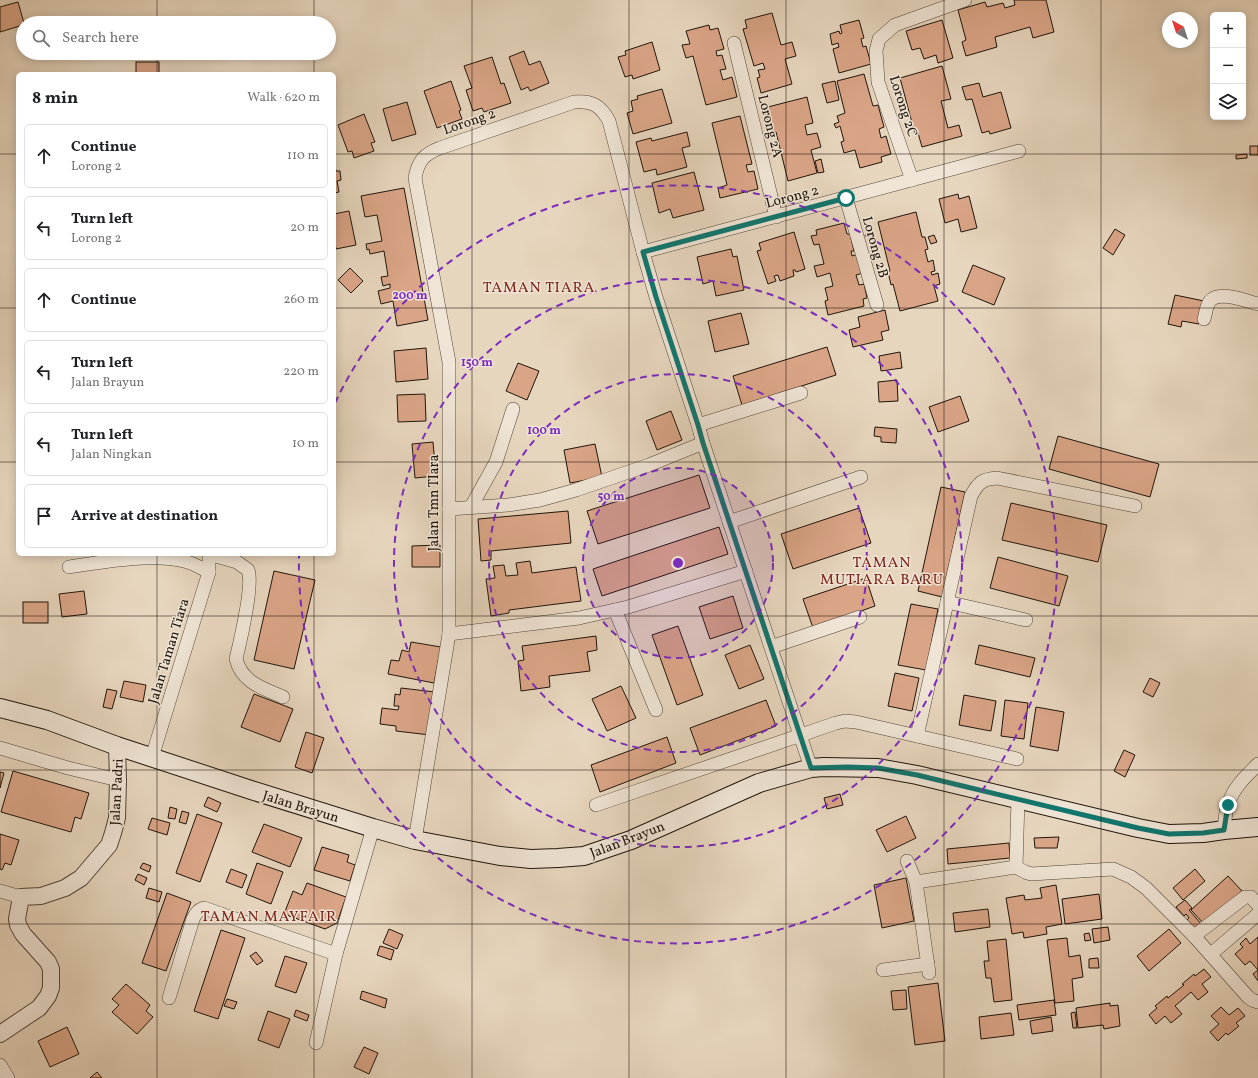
<!DOCTYPE html>
<html lang="en">
<head>
<meta charset="utf-8">
<style>
	body { margin:0; font-family:Vollkorn,serif; background:#f2f2f2; color:#202124 }
	.controls { position:absolute; right:12px; top:12px; display:grid; overflow:hidden; border-radius:6px; box-shadow:0 2px 10px #0003 }
	.controls button { width:36px; height:36px; display:grid; place-items:center; padding:0; border:0; border-bottom:1px solid #e0e0e0; background:#fff; color:#202124; font:20px sans-serif }
	.compass { position:absolute; left:1162px; top:12px; width:36px; height:36px; border-radius:50%; background:#fff; box-shadow:0 2px 10px #0003; rotate:321deg }
	.stop { position:absolute; width:12px; height:12px; margin:-9px; border:3px solid #0f766e; border-radius:50%; background:#fff }
	.stop.end { background:#0f766e; border-color:#fff; box-shadow:0 1px 4px #0008 }
	.list { margin:0; padding:0; list-style:none }
	h2 { display:flex; justify-content:space-between; align-items:center; height:52px; margin:0; padding:0 16px; font-size:17px }
	h2 small { font-size:13px; font-weight:400; color:#757577 }
	.list li { display:grid; grid-template-columns:26px 1fr auto; gap:12px; align-items:center; box-sizing:border-box; height:64px; margin:0 8px 8px; padding:0 8px; border:1px solid #e0e0e0; border-radius:6px }
	.list b { display:block; font-size:15px; white-space:nowrap }
	.list p { margin:0; font-size:13px; white-space:nowrap; color:#757577 }
	.list em { font-size:13px; font-style:normal; color:#757577 }
	.icon { flex:none; width:22px; height:22px; fill:none; stroke:currentColor; stroke-width:2; stroke-linecap:round; stroke-linejoin:round }
	.map { position:relative; flex:none; width:1258px; height:1078px; overflow:hidden }
	.search { position:absolute; background:#fff; box-shadow:0 2px 10px #0003; left:16px; top:16px; width:320px; height:44px; display:flex; align-items:center; gap:10px; box-sizing:border-box; padding:0 14px; border-radius:22px; color:#757577; font-size:15px }
	.panel { position:absolute; background:#fff; box-shadow:0 2px 10px #0003; left:16px; top:72px; width:320px; height:484px; border-radius:6px }
	.map>svg:first-child { display:block }
</style>
</head>
<body>
<div class="map">
<svg width="1258" height="1078" viewBox="0 0 1258 1078">
	<rect width="100%" height="100%" fill="#e7d6be"/>
	<filter id="stains"><feTurbulence type="fractalNoise" baseFrequency=".005" numOctaves="4"/><feColorMatrix values="0 0 0 0 .2 0 0 0 0 .09 0 0 0 0 .02 0 0 0 .5 -.17"/></filter>
	<radialGradient id="worn" r=".72"><stop offset=".6" stop-color="#630" stop-opacity="0"/><stop offset="1" stop-color="#630" stop-opacity=".3"/></radialGradient>
	<!-- building -->
	<g fill="#daa587" stroke="#1e140b">
		<path d="M1014,0h32l8,32 -21,6 -3,-11 -35,10 2,10 -31,9 -4,-14 4,-2 -8,-30 27,-8 2,5 16,-4 2,5 10,-3z"/>
		<path d="M18,2l6,21 -1,2 -23,7v-25z"/>
		<path d="M772,13l9,32 11,-3 4,14 -11,3 7,25 -31,9 -4,-15 3,-1 -2,-7 7,-1 -2,-6 -9,3 -11,-37 4,-1 -2,-8z"/>
		<path d="M859,20l5,18 -3,1 2,8 3,-1 5,18 -32,9 -6,-24 6,-2 -1,-4 -6,2 -2,-11 9,-3 1,3 2,-1 -2,-8z"/>
		<path d="M942,20l11,38 -15,5 -2,-8 -12,4 -4,-11 -8,2 -6,-19z"/>
		<path d="M709,25l1,5 8,-2 6,21 -8,2 1,5 5,-1 4,14 -6,1 3,10 9,-3 5,20 -31,8 -13,-49 -7,2 -4,-13 8,-1 -4,-13z"/>
		<path d="M652,42l8,28 -27,9 -1,-4 -7,2 -7,-20 8,-2 -1,-4z"/>
		<path d="M524,51l5,14 11,-4 9,22 -19,8 -2,-4 -7,3 -12,-33z"/>
		<path d="M492,57l9,27 3,-1 7,20 -27,9 -2,-4 -9,3 -7,-21 6,-2 -8,-22z"/>
		<rect x="136" y="62" width="23" height="12"/>
		<path d="M942,66l9,33 -10,2 7,27 11,-3 3,11 -40,11 -4,-14 -3,1 -15,-56z"/>
		<path d="M864,74l9,32 5,-1 6,22 -5,2 2,9 5,-2 5,18 -10,3 1,5 -22,6 -5,-18 -11,3 -3,-11 3,-1 -4,-15 -4,2 -2,-4 5,-2 -2,-6 8,-3 -8,-32z"/>
		<path d="M451,81l10,29 -2,1 3,8 -25,9 -13,-37z"/>
		<path d="M835,81l4,19 -12,3 -5,-19z"/>
		<path d="M979,83l4,14 18,-5 10,36 -21,6 -1,-3 -7,2 -10,-34 -6,1 -4,-13z"/>
		<path d="M662,89l10,34 -39,11 -6,-21 6,-2 -2,-10 7,-2 -1,-3z"/>
		<path d="M807,97l6,26 -8,2 2,10 10,-2 4,14 -10,3 6,23 -29,8 -12,-49 -5,1 -7,-25z"/>
		<path d="M407,102l9,32 -24,7 -9,-32z"/>
		<path d="M364,114l11,28 -4,1 3,8 -20,7 -2,-7 -4,1 -10,-27z"/>
		<path d="M740,116l12,48 -6,1 2,7 6,-1 4,18 -38,9 -2,-10 9,-3 -15,-62z"/>
		<path d="M687,132l3,14 -8,2 5,19 -30,8 -1,-6 -12,3 -8,-30 15,-4 1,3z"/>
		<rect x="1250" y="146" width="8" height="9"/>
		<path d="M1247,154v4l-11,1v-4z"/>
		<path d="M821,159l3,13 -6,1 -3,-12z"/>
		<path d="M334,166h1l1,5h4l1,9 -4,1 2,11 -5,1z"/>
		<path d="M694,172l10,38 -31,8 -3,-9 -11,4 -7,-30z"/>
		<path d="M404,188l24,132 -31,6 -4,-25 -12,3 -3,-13 12,-3v-4l-7,2 -2,-9 7,-1 -4,-25 -14,3 -1,-5 -2,1 -1,-6 16,-3 -5,-26 -12,2 -4,-21z"/>
		<path d="M958,194l1,5 10,-3 8,32 -16,4 -3,-13 -13,4 -6,-24z"/>
		<path d="M349,211l7,34 -20,4 -2,-13v-22z"/>
		<path d="M916,212l6,25h3l3,12 -3,1 3,12 5,-2 2,11 -4,1 1,3 6,-2 2,11 -6,2 4,15 -38,10 -7,-27 -2,1 -3,-13 2,-1 -12,-49z"/>
		<path d="M844,223l3,11h3l4,17h-3l1,5 6,-2 5,19 -7,2 3,10 5,-1 3,14 -4,1 1,7 -36,9 -3,-14 3,-1 -3,-12 8,-2 -3,-13 -13,4 -3,-11 10,-2 -5,-20 -5,1 -3,-9 6,-1 -1,-5z"/>
		<path d="M1115,229l10,6 -12,20 -10,-7z"/>
		<path d="M794,232l11,37 -9,3 -1,-2h-2l1,6 -14,5 -2,-6 -4,1 2,5 -8,3 -11,-33 4,-1 -2,-7z"/>
		<path d="M934,235l3,7 -6,2 -3,-7z"/>
		<path d="M731,249l2,8 4,-1 7,34 -28,6 -3,-15 -10,3 -6,-27z"/>
		<path d="M973,265l32,13 -11,27 -32,-13z"/>
		<path d="M350,268l13,13 -12,12 -13,-13z"/>
		<path d="M1175,295l29,6 -5,23 -17,-3 -1,6 -13,-3z"/>
		<path d="M885,310l4,20 -8,2 2,8 -30,7 -4,-17 11,-3 -2,-10z"/>
		<path d="M741,313l8,31 -34,8 -7,-31z"/>
		<path d="M827,347l9,28 -94,30 -9,-29z"/>
		<path d="M426,348l2,31 -32,3 -2,-31z"/>
		<path d="M900,352l2,16 -21,3 -2,-15z"/>
		<path d="M518,363l21,8 -12,29 -21,-9z"/>
		<path d="M897,380l1,21 -19,1 -1,-20z"/>
		<path d="M425,394l1,27 -28,1 -1,-27z"/>
		<path d="M960,396l9,25 -31,11 -9,-25z"/>
		<path d="M671,411l11,29 -25,10 -11,-29z"/>
		<path d="M875,427l22,2 -1,14 -15,-1v-5l-7,-1z"/>
		<path d="M1058,436l101,28 -9,33 -101,-28z"/>
		<path d="M433,442l3,34 -21,2 -3,-34z"/>
		<path d="M595,444l7,33 -32,6 -6,-33z"/>
		<path d="M699,475l11,33 -112,36 -11,-33z"/>
		<path d="M941,487l24,5 -23,105 -24,-6z"/>
		<path d="M1011,503l96,22 -9,37 -96,-22z"/>
		<path d="M859,508l12,35 -78,26 -12,-35z"/>
		<path d="M568,511l3,32 -80,8v9l-10,1 -3,-42z"/>
		<path d="M719,527l9,27 -126,42 -9,-27z"/>
		<path d="M440,545v22h-28v-21z"/>
		<path d="M998,557l70,19 -9,30 -69,-18z"/>
		<path d="M530,561l2,12 44,-6 5,34 -72,9v3l-18,3 -5,-37 9,-1 -2,-12 11,-1 2,11 12,-1 -2,-12z"/>
		<path d="M274,571l41,9 -21,89 -40,-9z"/>
		<path d="M866,578l9,28 -62,22 -10,-29z"/>
		<path d="M84,591l3,23 -25,3 -3,-23z"/>
		<path d="M733,596l10,32 -33,11 -11,-32z"/>
		<rect x="23" y="602" width="25" height="21"/>
		<path d="M911,604l27,5 -12,61 -28,-5z"/>
		<path d="M678,626l25,69 -26,10 -25,-70z"/>
		<path d="M596,636l1,14 -10,2 3,19 -41,5 1,11 -29,4 -3,-30 6,-1 -2,-14z"/>
		<path d="M411,642l30,5 -7,36 -46,-9 3,-14 8,1 3,-11 7,2z"/>
		<path d="M750,645l14,34 -25,10 -14,-34z"/>
		<path d="M979,645l56,13 -5,19 -55,-13z"/>
		<path d="M895,673l24,5 -7,33 -24,-5z"/>
		<path d="M1150,678l10,5 -7,14 -10,-5z"/>
		<path d="M124,681l22,4 -3,17 -23,-5z"/>
		<path d="M621,686l15,32 -29,13 -15,-32z"/>
		<path d="M401,688l34,4 -5,43 -34,-4v-5l-16,-2 2,-16 16,2 1,-4h-5l1,-12 5,1z"/>
		<path d="M107,689l10,2 -5,18 -9,-2z"/>
		<path d="M254,694l39,15 -13,33 -39,-15z"/>
		<path d="M964,695l32,6 -5,30 -32,-6z"/>
		<path d="M766,700l10,26 -76,29 -10,-27z"/>
		<path d="M1005,700l23,3 -4,36 -23,-3z"/>
		<path d="M1036,707l28,5 -6,39 -28,-5z"/>
		<path d="M306,732l18,6 -12,35 -17,-6z"/>
		<path d="M667,737l9,26 -76,29 -9,-27z"/>
		<path d="M1124,750l11,5 -10,22 -11,-6z"/>
		<path d="M13,771l76,22 -8,26 -6,-2 -4,15 -70,-20z"/>
		<path d="M0,772l4,1 -4,15z"/>
		<path d="M840,794l3,11 -16,4 -3,-11z"/>
		<path d="M208,797l13,6 -4,9 -13,-6z"/>
		<path d="M170,807l7,2 -2,10 -7,-1z"/>
		<path d="M182,811l7,2 -3,11 -7,-2z"/>
		<path d="M197,814l25,9 -22,59 -24,-9z"/>
		<path d="M906,816l10,22 -29,14 -11,-22z"/>
		<path d="M152,818l18,5 -3,12 -19,-6z"/>
		<path d="M264,824l38,14 -12,29 -38,-15z"/>
		<path d="M0,834l19,6 -8,25 -6,-2 -3,7 -2,-1z"/>
		<path d="M1059,837l-2,11h-22l-1,-10z"/>
		<path d="M1009,843l1,15 -62,6 -1,-15z"/>
		<path d="M322,847l27,8 -2,7 8,3 -5,16 -36,-11z"/>
		<path d="M143,863l8,3 -2,6 -9,-4z"/>
		<path d="M257,863l26,9 -12,32 -25,-10z"/>
		<path d="M231,869l16,6 -5,13 -16,-6z"/>
		<path d="M1195,869l10,12 -22,19 -10,-12z"/>
		<path d="M138,874l9,4 -3,7 -9,-5z"/>
		<path d="M1228,876l14,15 -37,34 -14,-15z"/>
		<path d="M906,878l8,43 -32,7 -8,-43z"/>
		<path d="M307,883l39,14 -9,26 -12,6 -41,-15 9,-23 9,4z"/>
		<path d="M1056,885l6,39 -16,3 1,7 -23,4 -1,-6 -11,2 -6,-36 18,-3 1,5 17,-2 -2,-10z"/>
		<path d="M149,888l13,4 -3,10 -13,-4z"/>
		<path d="M167,893l24,9 -25,69 -24,-8z"/>
		<path d="M1099,894l3,25 -37,5 -3,-25z"/>
		<path d="M1185,900l7,8 -3,2 14,16 -3,2 -3,-3 -4,4 -7,-8 3,-3 -3,-4 -2,2 -8,-9z"/>
		<path d="M988,909l2,18 -35,5 -2,-19z"/>
		<path d="M1108,927l2,13 -16,3 -2,-14z"/>
		<path d="M389,929l14,6 -6,14 -14,-6z"/>
		<path d="M1169,929l12,14 -32,28 -12,-15z"/>
		<path d="M221,930l24,8 -27,81 -24,-8z"/>
		<path d="M1089,933l2,7 -6,1 -1,-7z"/>
		<path d="M1258,937v44l-5,-7 5,-4 -8,-9 -5,4 -10,-11 8,-7 -3,-3 6,-6 4,6z"/>
		<path d="M1067,938l2,19 11,-2 3,22 -11,2 2,22 -19,2 -8,-63z"/>
		<path d="M1006,939l6,61 -18,2 -3,-24h-5l-2,-17h5l-2,-20z"/>
		<path d="M380,946l14,4 -3,10 -14,-5z"/>
		<path d="M256,952l7,9 -6,4 -7,-9z"/>
		<path d="M285,956l22,7 -11,30 -21,-7z"/>
		<path d="M1098,958l1,10h-10v-9z"/>
		<path d="M1204,969l7,8 -9,7 6,8 -10,8 -7,-8 -16,14 7,8 -11,9 -6,-7 -9,8 -7,-9 8,-7 -2,-2 12,-10 1,2 16,-13 -2,-1 12,-10 1,2z"/>
		<path d="M938,983l7,58 -30,4 -7,-58z"/>
		<path d="M126,984l24,21 -4,6 7,6 -16,17 -25,-22 7,-7 -7,-6z"/>
		<path d="M906,990l1,19 -14,1 -2,-19z"/>
		<path d="M362,991l25,8 -2,9 -25,-9z"/>
		<path d="M227,999l10,3 -3,7 -10,-3z"/>
		<path d="M1054,1000l2,15 -37,5 -2,-15z"/>
		<path d="M1110,1003v3l8,-1 2,21 -16,3 -1,-4 -25,3 -2,-20z"/>
		<path d="M1221,1007l8,8 9,-7 7,8 -9,7 3,3 -11,9 -2,-2 -8,8 -8,-9 9,-8 -8,-8z"/>
		<path d="M296,1010l13,5 -2,6 -13,-5z"/>
		<path d="M268,1011l22,8 -11,29 -21,-8z"/>
		<path d="M1075,1012l2,16h-4l-2,-15z"/>
		<path d="M1011,1013l3,22 -33,4 -2,-22z"/>
		<path d="M1051,1017l2,14 -21,3 -2,-13z"/>
		<path d="M67,1027l12,27 -29,13 -12,-26z"/>
		<path d="M364,1047l14,6 -9,21 -15,-7z"/>
		<path d="M97,1072l5,6h-12z"/>
	</g>
	<g fill="none" stroke-linecap="round" stroke-linejoin="round">
		<!-- minor casing -->
		<g stroke="#504438" stroke-width="14">
			<g id="minor">
				<path d="M734,43l42,174"/>
				<path d="M912,180l-34,-98 -2,-31 3,-12 16,-14 70,-25"/>
				<path d="M846,198l31,107"/>
				<path d="M643,252l13,45 42,128 5,18 108,325"/>
				<path d="M1204,319c2,-6 2,-13 6,-18 9,-11 36,0 48,3"/>
				<path d="M698,425l103,-32"/>
				<path d="M471,507l25,-45 17,-53"/>
				<path d="M449,509l59,-4 32,-5 36,-10 73,-25 54,-22"/>
				<path d="M729,522l132,-45"/>
				<path d="M209,554l28,8 11,8c6,14 -8,72 -12,89 6,24 27,29 47,38"/>
				<path d="M69,567c34,-5 82,-14 115,-6 9,2 17,7 25,11"/>
				<path d="M947,602l79,18"/>
				<path d="M615,610l41,100"/>
				<path d="M449,634l130,-16 49,-11 118,-36"/>
				<path d="M771,647l89,-30"/>
				<path d="M917,736l54,-240c7,-13 11,-17 26,-18l138,28"/>
				<path d="M0,748l68,20 50,12"/>
				<path d="M152,757l57,-185v-18"/>
				<path d="M1018,799l-2,68 9,5 6,2 82,-5 18,8 15,11 48,48 54,61 4,3 6,2"/>
				<path d="M596,805l240,-82 9,-2 11,1 161,37"/>
				<path d="M1224,830c1,-8 1,-18 4,-25 5,-17 18,-29 30,-41"/>
				<path d="M415,840l34,-206v-272l-34,-184c3,-17 9,-24 25,-30l134,-46c18,-2 27,4 35,19l34,131 376,-101"/>
				<path d="M907,861l9,21 13,91"/>
				<path d="M916,882l100,-15"/>
				<path d="M0,891l21,6"/>
				<path d="M1194,936l51,-39h6l7,8"/>
				<path d="M1211,954l47,-40"/>
				<path d="M883,970l45,-6"/>
				<path d="M169,998l24,-79c3,-6 5,-9 11,-11l132,46"/>
				<path d="M316,1043l20,-89 37,-126"/>
				<path d="M0,1065l8,13"/>
			</g>
		</g>
		<!-- tertiary casing -->
		<g stroke="#504438" stroke-width="18">
			<path id="tertiary" d="M0,1034l39,-26 9,-12 3,-8v-19l-3,-7 -25,-28 -5,-9 -1,-6 4,-22 20,-1 24,-8 16,-10 28,-33 4,-12 4,-15 1,-38 -1,-34"/>
		</g>
		<!-- secondary casing -->
		<g stroke="#1e140b" stroke-width="20">
			<path id="secondary" d="M0,708l47,12 70,26 134,44 122,38 42,12 85,16 31,3 27,-1 26,-2 47,-16 128,-57 52,-15 13,-1 54,1 39,7 221,53 31,6 34,-1 21,-3 34,-3"/>
		</g>
		<!-- minor -->
		<use href="#minor" stroke="#efe4d5" stroke-width="13"/>
		<!-- tertiary -->
		<use href="#tertiary" stroke="#efe4d5" stroke-width="16"/>
		<!-- secondary -->
		<use href="#secondary" stroke="#efe4d5" stroke-width="18"/>
	</g>
	<g fill="none" stroke-linecap="round" stroke-linejoin="round">
		<!-- route -->
		<path stroke="#0f766e" stroke-width="5" d="M846,198l-203,54 13,45 42,128 5,18 108,325 36,-1 31,1 39,7 221,53 31,6 34,-1 21,-3 4,-25"/>
	</g>
	<!-- grid -->
	<path fill="none" stroke="#1e140b" stroke-width="1" stroke-opacity="0.55" d="M157,0v23M314,0v23M472,0v1078M629,0v1078M786,0v1078M944,0v1078M1101,0v1078M157,53v21M314,53v21M0,154h18M334,154h924M0,308h18M334,308h924M0,462h18M334,462h924M157,554v524M314,554v524M0,616h1258M0,770h1258M0,924h1258"/>
	<!-- distance rings -->
	<circle cx="678" cy="563" r="95" fill="#7b2cbf" fill-opacity=".12"/>
	<g fill="none" stroke="#7b2cbf" stroke-width="2" stroke-dasharray="7 5">
		<circle cx="678" cy="563" r="95"/>
		<circle cx="678" cy="563" r="189"/>
		<circle cx="678" cy="563" r="284"/>
		<path d="M335 403A379 379 0 1 1 299 556"/>
	</g>
	<g text-anchor="middle" stroke-width="3" stroke-linejoin="round" paint-order="stroke">
		<!-- street labels -->
		<g font-size="14" fill="#1e140b" stroke="#efe4d5">
			<text transform="translate(904 106) rotate(72)" y="5">Lorong 2C</text>
			<text transform="translate(469 121) rotate(-19)" y="5">Lorong 2</text>
			<text transform="translate(771 126) rotate(76)" y="5">Lorong 2A</text>
			<text transform="translate(792 196) rotate(-15)" y="5">Lorong 2</text>
			<text transform="translate(876 247) rotate(74)" y="5">Lorong 2B</text>
			<text transform="translate(433 503) rotate(-90)" y="5">Jalan Tmn TIara</text>
			<text transform="translate(168 651) rotate(-73)" y="5">Jalan Taman Tiara</text>
			<text transform="translate(116 792) rotate(-87)" y="5">Jalan Padri</text>
			<text transform="translate(301 806) rotate(17)" y="5">Jalan Brayun</text>
			<text transform="translate(627 839) rotate(-21)" y="5">Jalan Brayun</text>
		</g>
		<!-- neighbourhood labels -->
		<g font-size="15" letter-spacing="1" fill="#7a1f14" stroke="#efe4d5">
			<text x="539" y="292">TAMAN TIARA</text>
			<text x="882" y="567">TAMAN<tspan x="882" dy="17">MUTIARA BARU</tspan></text>
			<text x="269" y="921">TAMAN MAYFAIR</text>
		</g>
	</g>
	<circle cx="678" cy="563" r="6" fill="#7b2cbf" stroke="#efe4d5" stroke-width="2"/>
	<g font-size="12" text-anchor="middle" font-weight="bold" fill="#7b2cbf" stroke="#efe4d5" stroke-width="3" stroke-linejoin="round" paint-order="stroke">
		<text x="410" y="299">200 m</text>
		<text x="477" y="366">150 m</text>
		<text x="544" y="434">100 m</text>
		<text x="611" y="500">50 m</text>
	</g>
	<rect width="100%" height="100%" filter="url(#stains)"/>
	<rect width="100%" height="100%" fill="url(#worn)"/>
</svg>
<div class="controls">
<button>+</button>
<button>−</button>
<button><svg class="icon" aria-label="layers" viewBox="0 0 24 24"><path d="M12 4l9 5-9 5-9-5zM3 14l9 5 9-5"/></svg></button>
</div>
<svg class="compass" viewBox="-18 -18 36 36"><path d="M0-13l5 13h-10z" fill="#e53935"/><path d="M0 13l5-13h-10z" fill="#757577"/></svg>
<div class="stop" style="left:846px;top:198px"></div>
<div class="stop end" style="left:1228px;top:805px"></div>
<div class="search"><svg class="icon" aria-label="search" viewBox="0 0 24 24"><circle cx="10" cy="10" r="6"/><path d="M15 15l6 6"/></svg>Search here</div>
<section class="panel">
<h2>8 min<small>Walk · 620 m</small></h2>
<ul class="list">
<li><svg class="icon" aria-label="ahead" viewBox="0 0 24 24"><path d="M12 20V5M6 11l6-6 6 6"/></svg><div><b>Continue</b><p>Lorong 2</p></div><em>110 m</em></li>
<li><svg class="icon" aria-label="left" viewBox="0 0 24 24"><path d="M17 20v-9H6M10 6l-5 5 5 5"/></svg><div><b>Turn left</b><p>Lorong 2</p></div><em>20 m</em></li>
<li><svg class="icon" aria-label="ahead" viewBox="0 0 24 24"><path d="M12 20V5M6 11l6-6 6 6"/></svg><div><b>Continue</b></div><em>260 m</em></li>
<li><svg class="icon" aria-label="left" viewBox="0 0 24 24"><path d="M17 20v-9H6M10 6l-5 5 5 5"/></svg><div><b>Turn left</b><p>Jalan Brayun</p></div><em>220 m</em></li>
<li><svg class="icon" aria-label="left" viewBox="0 0 24 24"><path d="M17 20v-9H6M10 6l-5 5 5 5"/></svg><div><b>Turn left</b><p>Jalan Ningkan</p></div><em>10 m</em></li>
<li><svg class="icon" aria-label="arrive" viewBox="0 0 24 24"><path d="M6 21V4h12l-3 4 3 4H6"/></svg><div><b>Arrive at destination</b></div></li>
</ul>
</section>
</div>
</body>
</html>
